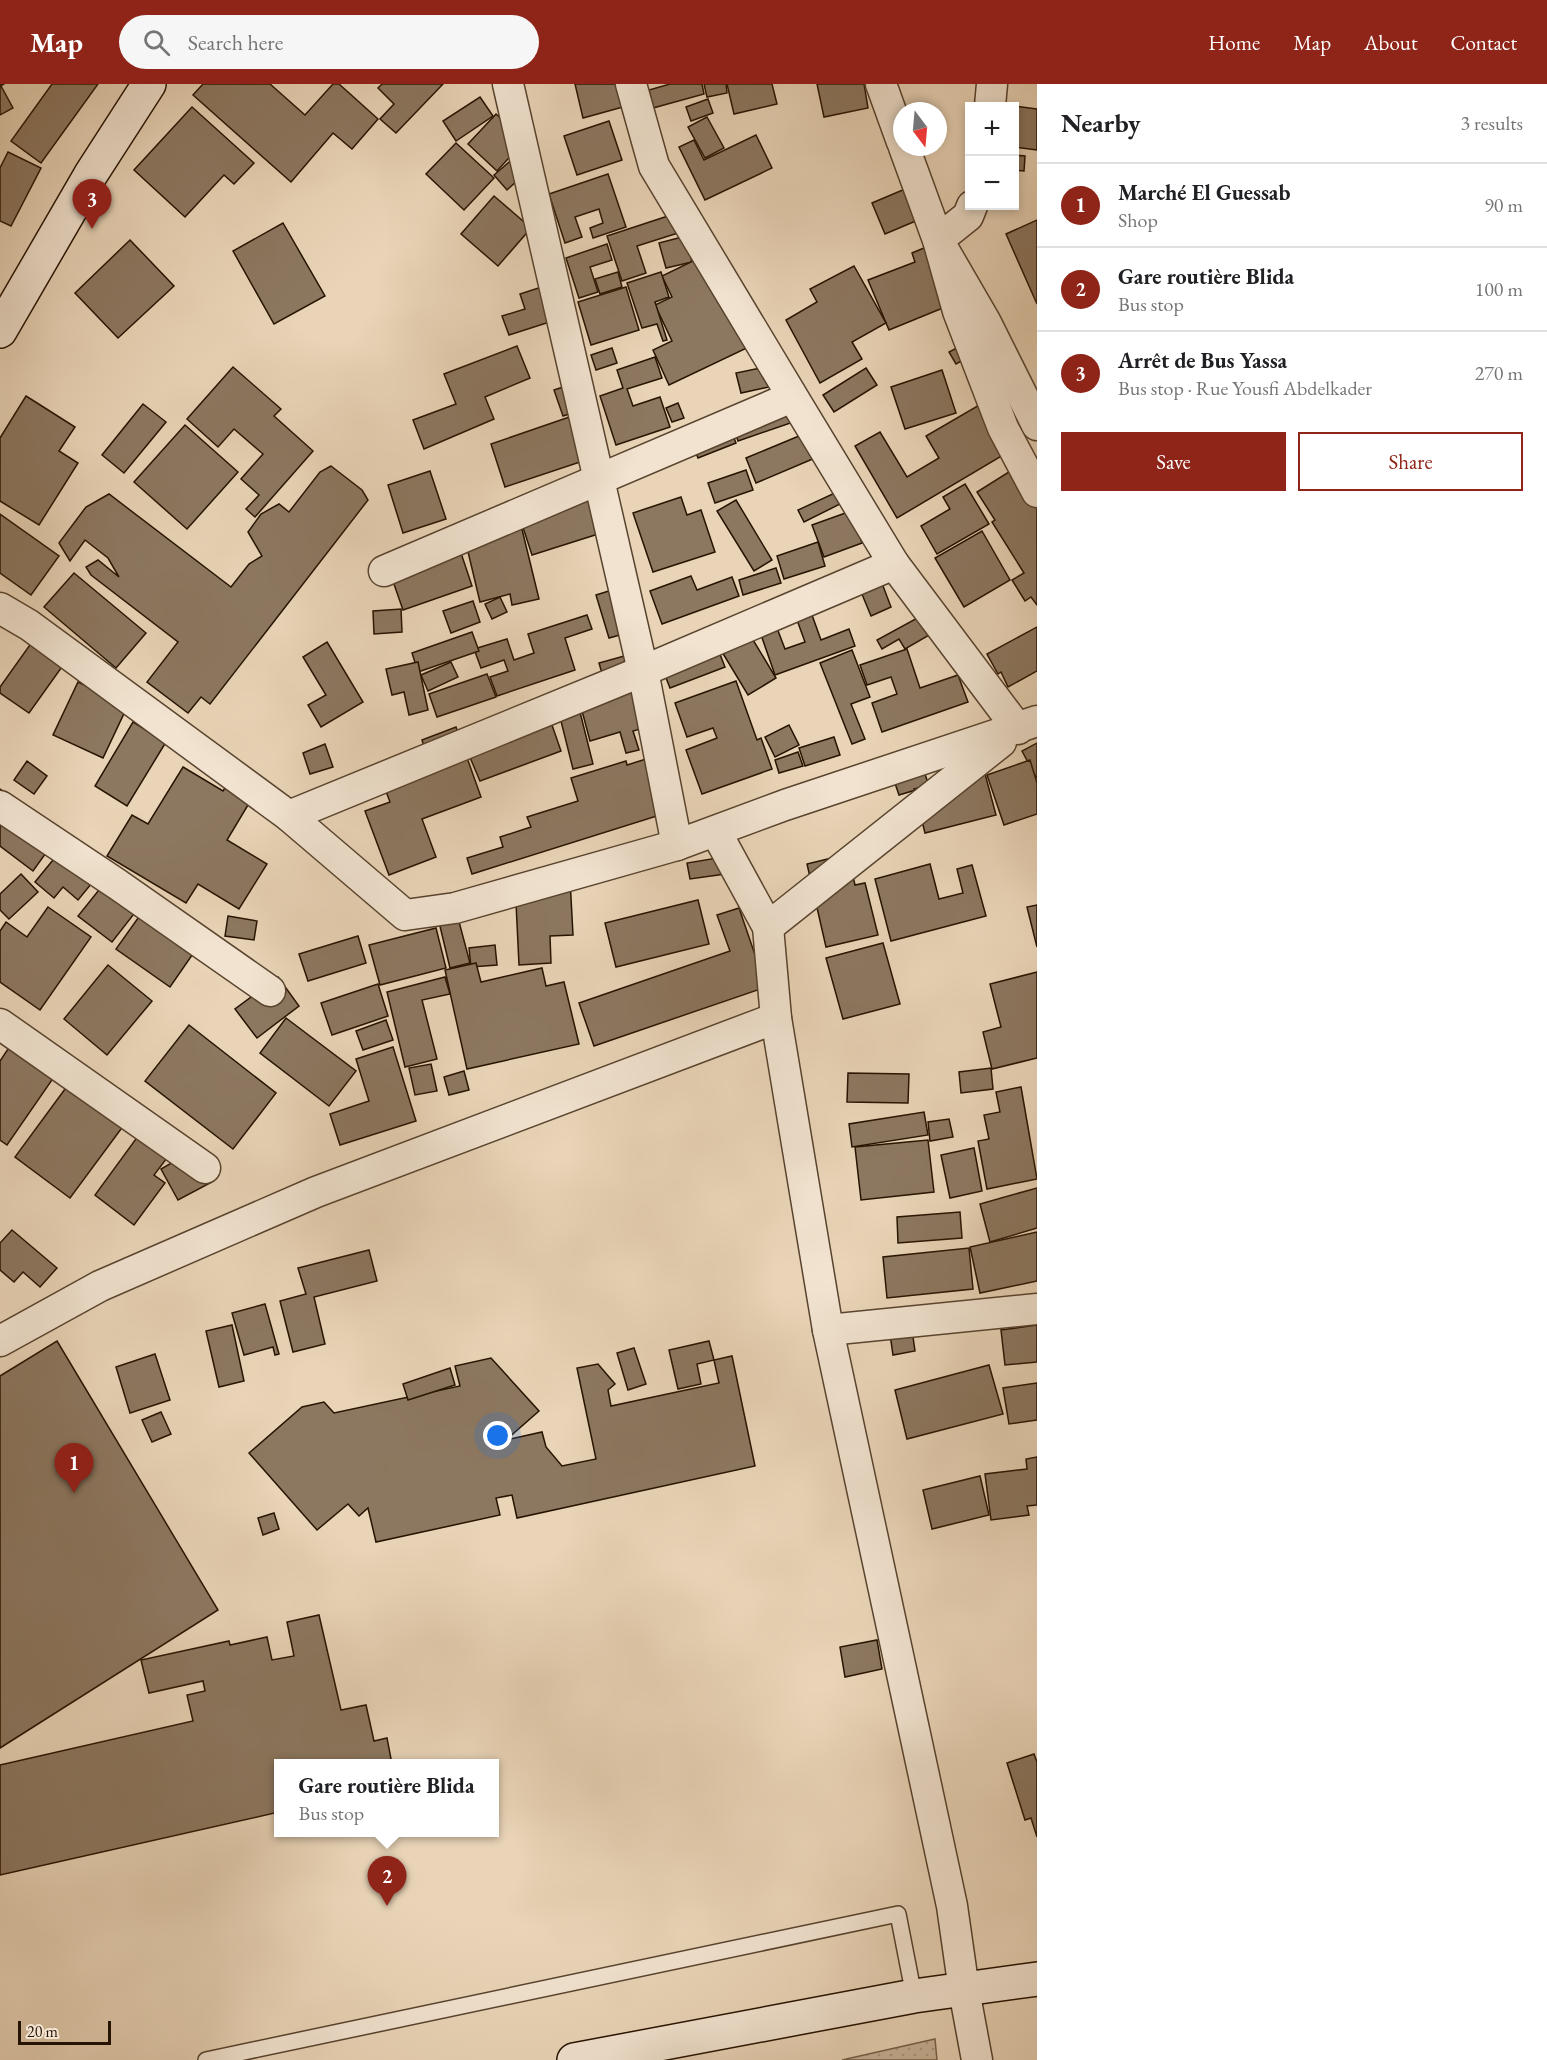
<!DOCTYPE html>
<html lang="en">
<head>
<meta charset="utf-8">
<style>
	body { margin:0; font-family:"EB Garamond",serif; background:#f6f6f6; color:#202124 }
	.controls { position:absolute; right:18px; top:18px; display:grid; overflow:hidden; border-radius:0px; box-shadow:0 3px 9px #0003 }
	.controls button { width:54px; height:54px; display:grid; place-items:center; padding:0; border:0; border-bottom:2px solid #e0e0e0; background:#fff; color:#202124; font:30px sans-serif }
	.compass { position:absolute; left:893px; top:18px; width:54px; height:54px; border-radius:50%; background:#fff; box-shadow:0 3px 9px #0003; rotate:164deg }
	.scale { position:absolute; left:18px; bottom:15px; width:93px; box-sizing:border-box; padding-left:6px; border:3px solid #271301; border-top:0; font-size:16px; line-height:21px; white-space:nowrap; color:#271301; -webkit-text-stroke:4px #f1e3d0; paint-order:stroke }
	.you { position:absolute; left:498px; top:1352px; width:21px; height:21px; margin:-15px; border:4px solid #fff; border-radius:50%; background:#1a73e8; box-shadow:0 0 0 9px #1a73e833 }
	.badge { display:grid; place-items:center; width:39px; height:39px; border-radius:50%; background:#8f2418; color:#fff; font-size:20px; font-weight:700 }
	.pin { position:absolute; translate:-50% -50px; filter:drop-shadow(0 2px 3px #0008) }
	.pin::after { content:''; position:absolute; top:32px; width:21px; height:18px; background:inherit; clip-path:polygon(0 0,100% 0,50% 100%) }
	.popup { position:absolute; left:274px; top:1675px; width:225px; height:78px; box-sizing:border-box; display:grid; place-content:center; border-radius:0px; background:#fff; filter:drop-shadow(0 2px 4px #0005); font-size:20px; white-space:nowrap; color:#757577 }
	.popup b { font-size:22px; color:#202124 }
	.popup::after { content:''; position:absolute; left:50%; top:100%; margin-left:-12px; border:12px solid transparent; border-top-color:#fff }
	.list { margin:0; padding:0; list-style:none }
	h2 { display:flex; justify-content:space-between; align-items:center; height:78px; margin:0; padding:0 24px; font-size:26px }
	h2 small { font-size:20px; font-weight:400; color:#757577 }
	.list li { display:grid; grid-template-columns:39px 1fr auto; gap:18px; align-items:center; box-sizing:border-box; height:84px; padding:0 24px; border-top:2px solid #e0e0e0 }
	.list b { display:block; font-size:22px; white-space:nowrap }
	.list p { margin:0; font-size:20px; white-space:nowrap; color:#757577 }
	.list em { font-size:20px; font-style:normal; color:#757577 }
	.actions { display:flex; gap:12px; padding:18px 24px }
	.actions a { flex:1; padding:14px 0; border:2px solid #8f2418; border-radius:0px; text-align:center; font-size:21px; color:#8f2418 }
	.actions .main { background:#8f2418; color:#fff }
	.icon { flex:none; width:33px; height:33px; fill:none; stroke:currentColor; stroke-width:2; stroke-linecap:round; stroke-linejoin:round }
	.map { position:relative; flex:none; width:1037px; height:1976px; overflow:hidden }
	header { display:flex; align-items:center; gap:36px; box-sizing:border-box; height:84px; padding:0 30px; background:#8f2418; color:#fff }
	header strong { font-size:28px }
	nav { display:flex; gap:33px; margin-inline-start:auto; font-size:21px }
	.search { width:420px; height:54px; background:#f6f6f6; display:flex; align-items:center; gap:15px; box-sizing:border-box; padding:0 21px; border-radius:33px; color:#757577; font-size:22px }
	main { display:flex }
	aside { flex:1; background:#fff }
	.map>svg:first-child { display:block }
</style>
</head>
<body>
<header>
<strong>Map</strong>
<div class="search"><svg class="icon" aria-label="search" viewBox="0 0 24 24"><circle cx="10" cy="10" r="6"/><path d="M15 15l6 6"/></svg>Search here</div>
<nav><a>Home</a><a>Map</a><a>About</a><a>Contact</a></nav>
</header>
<main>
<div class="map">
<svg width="1037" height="1976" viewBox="0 0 1037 1976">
	<defs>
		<pattern id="garden-dots" width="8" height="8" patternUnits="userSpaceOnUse" patternTransform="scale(1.5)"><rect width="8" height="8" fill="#c8b398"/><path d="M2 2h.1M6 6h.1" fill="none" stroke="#ac9981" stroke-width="1.8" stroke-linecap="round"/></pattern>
	</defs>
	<rect width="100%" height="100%" fill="#e9d4b7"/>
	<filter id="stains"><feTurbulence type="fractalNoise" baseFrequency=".00333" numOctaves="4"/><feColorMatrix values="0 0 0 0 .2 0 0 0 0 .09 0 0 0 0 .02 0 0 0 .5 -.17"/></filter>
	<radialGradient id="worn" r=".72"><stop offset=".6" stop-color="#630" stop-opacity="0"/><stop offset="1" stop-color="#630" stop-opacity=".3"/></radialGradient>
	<!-- garden -->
	<path fill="url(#garden-dots)" stroke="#78634c" stroke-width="1.5" d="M935,1955l2,21h-95z"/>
	<!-- building -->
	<g fill="#8c7760" stroke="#271301" stroke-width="1.5">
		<path d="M0,0h4l-3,2 12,22 -13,7z"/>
		<path d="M52,0h46l-57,79 -30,-22z"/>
		<path d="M203,0h67l35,31 28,-31h6l39,35 -26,30 -19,-16 -42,49 -98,-87z"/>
		<path d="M382,0h61l-47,49 -16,-14 14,-15 -16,-16z"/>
		<path d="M575,0h42l6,23 -40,11z"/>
		<path d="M670,0h32l2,10 -51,14 -4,-18z"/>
		<path d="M704,0h22l1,9 -20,4z"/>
		<path d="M727,0h45l5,20 -43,10z"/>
		<path d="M817,0h47l4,24 -44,9z"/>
		<path d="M480,13l13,19 -37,25 -13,-20z"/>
		<path d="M708,15l5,14 -22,8 -5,-14z"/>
		<path d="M1014,22l23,3v41l-23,-3z"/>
		<path d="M192,23l62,56 -20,21 -10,-9 -39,42 -51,-47z"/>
		<path d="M496,30l29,26 -28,31 -29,-27z"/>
		<path d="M707,33l17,31 -19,10 -17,-31z"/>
		<path d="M609,37l13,39 -45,15 -13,-39z"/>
		<path d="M756,51l16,33 -67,32 -26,-53 15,-7 10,20z"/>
		<path d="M456,59l38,35 -30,32 -38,-36z"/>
		<path d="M8,68l33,16 -30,58 -11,-5v-53z"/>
		<path d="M1014,71l11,1 -1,15 -10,-1z"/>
		<path d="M515,73l12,15 -20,18 -13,-15z"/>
		<path d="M608,90l18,53 -33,11 -3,-10 13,-5 -4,-14 -24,8 7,20 -17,6 -16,-49z"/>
		<path d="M905,105l13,31 -33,14 -13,-31z"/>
		<path d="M494,112l37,32 -33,38 -37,-32z"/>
		<path d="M671,131l7,18 -41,13 9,27 -24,8 -15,-45z"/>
		<path d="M1037,136v84l-31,-70z"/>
		<path d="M283,139l42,73 -51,28 -41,-73z"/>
		<path d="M686,152l6,26 -26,6 -7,-25z"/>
		<path d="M130,156l44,46 -56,52 -43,-45z"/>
		<path d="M607,160l5,16 -22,7 8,25 -19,6 -13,-40z"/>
		<path d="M931,161l24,58 -66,27 -21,-50 47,-18 -3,-9z"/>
		<path d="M703,172l48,90 -82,39 -16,-35 19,-9 -17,-36 17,-8 -10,-21z"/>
		<path d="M854,182l32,57 -34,19 10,17 -42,24 -34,-63 31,-18 -7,-13z"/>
		<path d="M618,188l4,15 -22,7 -5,-15z"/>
		<path d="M661,188l8,25 -14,5 12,38 -4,1 -6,-17 -15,4 -15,-45z"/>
		<path d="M551,200l11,34 -53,17 -7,-19 23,-7 -5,-15z"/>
		<path d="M626,203l13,43 -48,15 -13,-43z"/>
		<path d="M966,259l6,12 -16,9 -7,-12z"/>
		<path d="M517,262l13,32 -45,19 9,22 -70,30 -11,-29 43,-16 -12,-30z"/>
		<path d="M612,264l5,15 -21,7 -5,-15z"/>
		<path d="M655,273l7,21 -35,11 6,17 27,-9 10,30 -54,18 -16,-49 23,-8 -6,-18z"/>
		<path d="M233,283l48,42 -7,7 39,35 -58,66 -9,-8 13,-14 -18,-16 22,-25 -29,-25 -16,18 -31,-28z"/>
		<path d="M765,283l4,20 -28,6 -5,-20z"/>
		<path d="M866,284l11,17 -43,27 -11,-17z"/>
		<path d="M942,286l14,43 -51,16 -14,-42z"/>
		<path d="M575,299l9,26 -21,7 -9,-26z"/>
		<path d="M794,310l8,25 -64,22 -8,-24z"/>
		<path d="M26,312l49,31 -16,24 19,12 -39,62 -39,-24v-63z"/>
		<path d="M678,319l6,15 -12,4 -6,-14z"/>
		<path d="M143,320l23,18 -42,51 -22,-18z"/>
		<path d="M981,320l29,47 -113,67 -42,-72 25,-14 27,45 32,-19 -13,-22z"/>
		<path d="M581,329l14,44 -90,30 -14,-43z"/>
		<path d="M727,336l9,23 -38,15 -9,-23z"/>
		<path d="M185,341l53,47 -51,57 -53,-47z"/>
		<path d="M811,347l11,24 -66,28 -10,-25z"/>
		<path d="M331,382l31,24 6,10 -158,204 -9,-7 -13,16 -41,-31 31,-40 -87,-67 -5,-8 12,-7 21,17 -11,-19 -23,-18 -15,21 -11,-18 27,-36 23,-13 122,93 18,-23 13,-8 -14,-24 13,-18 18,-10 10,8 31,-40z"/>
		<path d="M746,386l7,20 -38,13 -7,-20z"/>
		<path d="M1012,386l25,38v97l-6,-8 -6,4 -13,-21 12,-7 -32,-51 3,-2 -18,-28z"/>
		<path d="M430,387l16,48 -43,14 -15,-48z"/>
		<path d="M965,400l24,40 -52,30 -16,-28 29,-17 -7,-12z"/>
		<path d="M600,401l14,44 -82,26 -14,-43z"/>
		<path d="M837,408l5,11 -38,19 -6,-12z"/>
		<path d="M681,413l6,18 14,-5 14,42 -62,20 -20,-59z"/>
		<path d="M736,416l36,60 -18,11 -37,-60z"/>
		<path d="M851,427l11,32 -38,14 -12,-32z"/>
		<path d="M0,430l59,42 -28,39 -31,-22z"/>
		<path d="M520,437l19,78 -27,6 -2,-11 -30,8 -16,-67z"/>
		<path d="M982,447l28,49 -46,27 -29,-49z"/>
		<path d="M457,457l15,45 -69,24 -16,-46z"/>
		<path d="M818,458l7,24 -41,13 -7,-23z"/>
		<path d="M776,484l5,15 -38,12 -4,-15z"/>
		<path d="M74,489l72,60 -30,35 -72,-61z"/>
		<path d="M691,492l6,14 35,-13 7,19 -77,28 -12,-33z"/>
		<path d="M880,494l11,29 -20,9 -12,-29z"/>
		<path d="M631,500l14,44 -36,10 -13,-43z"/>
		<path d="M500,513l7,15 -15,7 -7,-15z"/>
		<path d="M473,517l7,21 -29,11 -8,-22z"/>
		<path d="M401,525l1,23 -28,2 -1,-23z"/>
		<path d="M587,531l5,14 -27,9 10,32 -78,26 -7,-19 18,-6 -4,-11 -23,8 -7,-19 33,-10 7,21 20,-7 -6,-19z"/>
		<path d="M812,531l9,25 28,-11 6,17 -80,29 -16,-46 16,-6 10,26 20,-7 -8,-22z"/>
		<path d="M921,532l10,18 -26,15 -6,-10 -17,10 -5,-9z"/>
		<path d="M741,536l35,58 -28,17 -35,-58z"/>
		<path d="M1037,543v44l-29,16 -7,-15 -3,2 -11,-20z"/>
		<path d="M472,548l7,19 -61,21 -6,-19z"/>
		<path d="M714,555l11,28 -55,21 -11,-28z"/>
		<path d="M32,558l32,22 -35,49 -29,-20v-6z"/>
		<path d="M327,558l36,60 -42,25 -13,-22 18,-10 -23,-38z"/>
		<path d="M907,565l13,39 38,-13 10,27 -86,30 -10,-29 25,-9 -6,-17 -24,8 -7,-20z"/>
		<path d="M646,566l12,74 -25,7 6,19 -13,3 -6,-21 -30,9 -13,-49 28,-8 -6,-21z"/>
		<path d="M852,566l18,47 -19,7 14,35 -13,5 -32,-81z"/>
		<path d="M418,578l10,48 -19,5 -5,-23 -12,3 -6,-26z"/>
		<path d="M451,578l7,15 -30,14 -7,-16z"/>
		<path d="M487,590l9,23 -59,20 -8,-23z"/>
		<path d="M736,597l21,59 4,-2 11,31 -70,25 -16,-44 31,-12 -4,-10 -26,9 -12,-34z"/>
		<path d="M78,598l50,23 -25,53 -50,-23z"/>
		<path d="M576,612l17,68 -20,5 -17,-68z"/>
		<path d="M545,621l16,46 -81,30 -19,-45z"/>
		<path d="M133,638l33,20 -39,64 -32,-20z"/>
		<path d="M789,641l10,20 -24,12 -10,-20z"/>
		<path d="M456,643l25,70 -59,22 14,38 -47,18 -24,-64 25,-9 -6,-16 41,-36 -3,-10z"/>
		<path d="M834,653l6,18 -35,11 -6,-18z"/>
		<path d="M1037,659v36l-15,-28z"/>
		<path d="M325,660l8,23 -23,7 -7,-21z"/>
		<path d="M916,663l13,39 -30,9 -13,-38z"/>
		<path d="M798,668l5,14 -24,7 -4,-13z"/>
		<path d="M662,670l17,55 -207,65 -5,-16 36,-11 -3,-10 31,-10 -4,-10 51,-16 -7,-23 55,-17 1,4z"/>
		<path d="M1030,676l7,23v31l-33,11 -17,-50z"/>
		<path d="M27,677l20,15 -13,18 -20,-14z"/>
		<path d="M183,683l40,24 4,-6 24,15 -24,40 40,24 -28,45 -41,-25 -12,19 -79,-47 25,-41 16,9z"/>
		<path d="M984,686l12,45 -71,18 -11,-44z"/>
		<path d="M0,705l61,43 -28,39 -33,-25z"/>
		<path d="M71,754l34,29 -27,33 -15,-13 -9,11 -19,-16z"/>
		<path d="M848,770l7,31 10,-2 13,52 -52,12 -19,-83z"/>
		<path d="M729,772l3,17 -42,6 -3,-16z"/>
		<path d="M930,780l9,35 24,-6 -6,-24 15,-4 14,51 -95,25 -16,-62z"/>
		<path d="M115,786l33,26 -36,46 -34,-26z"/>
		<path d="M21,790l17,18 -29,27 -9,-9v-16z"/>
		<path d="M570,795l3,56 -23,1 1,27 -32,2 -4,-83z"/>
		<path d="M153,813l53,38 -36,52 -54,-38z"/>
		<path d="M698,816l11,44 -93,23 -11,-44z"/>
		<path d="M1037,821v42l-10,-40z"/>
		<path d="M48,823l43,30 -51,73 -40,-28v-51l6,-9 21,15z"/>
		<path d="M739,824l27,79 -172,59 -15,-43 151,-52 -13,-36z"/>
		<path d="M228,832l29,5 -3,19 -29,-4z"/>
		<path d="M458,834l12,45 -20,5 -11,-46z"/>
		<path d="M436,844l10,40 -66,17 -11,-40z"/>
		<path d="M358,852l8,27 -58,18 -9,-27z"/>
		<path d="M883,859l17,61 -57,15 -17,-61z"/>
		<path d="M495,861l2,20 -26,2 -2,-19z"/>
		<path d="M476,879l5,19 61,-14 4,18 18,-4 15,62 -112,25 -22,-99z"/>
		<path d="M108,881l44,36 -45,54 -43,-36z"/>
		<path d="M1037,888v86l-45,11 -9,-37 18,-5 -11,-43z"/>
		<path d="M278,893l21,29 -42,32 -22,-29z"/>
		<path d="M445,893l5,17 -28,6 15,59 -32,8 -18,-75z"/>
		<path d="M378,900l10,32 -56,19 -11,-32z"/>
		<path d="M286,934l70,53 -27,35 -69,-53z"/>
		<path d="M386,936l7,20 -30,10 -7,-19z"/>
		<path d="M189,941l87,68 -43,56 -88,-68z"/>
		<path d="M10,962l44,31 -47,68 -7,-5v-79z"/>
		<path d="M393,963l23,74 -76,24 -10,-31 39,-13 -13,-42z"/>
		<path d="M431,980l6,27 -22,4 -6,-27z"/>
		<path d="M991,984l2,21 -32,4 -2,-21z"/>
		<path d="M464,987l5,19 -20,5 -5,-18z"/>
		<path d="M848,989l61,1 -1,29 -61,-1z"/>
		<path d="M68,1001l67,25 -65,88 -55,-41z"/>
		<path d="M1021,1003l16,92 -50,10 -9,-48 11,-2 -5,-24 16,-3 -4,-20z"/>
		<path d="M924,1028l4,23 -76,12 -3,-23z"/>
		<path d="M949,1035l4,18 -23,4 -2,-19z"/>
		<path d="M141,1048l29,22 -16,21 11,8 -31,42 -39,-30z"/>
		<path d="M184,1054l26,45 -32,17 -17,-31 14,-8z"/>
		<path d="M928,1056l6,52 -73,8 -6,-53z"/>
		<path d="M974,1064l8,43 -32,7 -9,-43z"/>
		<path d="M1037,1104v40l-47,14 -10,-38z"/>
		<path d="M960,1128l2,26 -64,5 -1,-26z"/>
		<path d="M12,1146l45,38 -17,19 -17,-15 -9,10 -14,-12v-27z"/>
		<path d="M1037,1148v49l-57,12 -10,-46z"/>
		<path d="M969,1164l4,41 -86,9 -4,-41z"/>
		<path d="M369,1166l8,31 -63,16 11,47 -32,8 -13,-51 26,-7 -8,-26z"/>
		<path d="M265,1220l14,50 -4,1 -2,-8 -29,8 -12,-42z"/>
		<path d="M232,1241l12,56 -25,6 -13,-56z"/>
		<path d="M1037,1241v37l-32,3 -4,-35z"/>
		<path d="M912,1246l3,21 -22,4 -3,-21z"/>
		<path d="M57,1257l161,269 -218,138v-372z"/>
		<path d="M709,1257l5,19 -17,4 4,20 -23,5 -9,-39z"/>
		<path d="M634,1264l12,36 -18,6 -11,-37z"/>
		<path d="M155,1270l15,46 -40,13 -14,-46z"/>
		<path d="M732,1272l23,110 -238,52 -5,-23 -16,3 4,17 -124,27 -8,-34 -9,8 -11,-12 -31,26 -68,-77 53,-46 22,-5 10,11 126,-27 -5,-20 36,-8 48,53 -33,29 36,-8 4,15 16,19 34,-7 -19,-91 21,-4 17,20 -7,6 3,16 108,-23 -5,-23z"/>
		<path d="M989,1281l14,49 -96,25 -12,-49z"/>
		<path d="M450,1284l5,17 -47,15 -5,-16z"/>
		<path d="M1037,1299v37l-28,4 -6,-36z"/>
		<path d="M161,1328l10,22 -19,8 -10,-22z"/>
		<path d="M1037,1373v48l-10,1 2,9 -38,5 -6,-46 42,-5 -1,-10z"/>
		<path d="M980,1392l9,39 -57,14 -9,-39z"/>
		<path d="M274,1429l5,16 -16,6 -5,-17z"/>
		<path d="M319,1531l22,95 25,-5 8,36 13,-3 5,26h-113v48l-279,63v-110l193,-44 -6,-26 18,-4 -2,-10 -54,12 -8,-33 88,-19 1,4 37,-8 5,23 22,-4 -7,-34z"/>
		<path d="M877,1556l5,29 -37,8 -5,-30z"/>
		<path d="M1034,1670l3,8v75l-6,-19 -6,2 -18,-57z"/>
	</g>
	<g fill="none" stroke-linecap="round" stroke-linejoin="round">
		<!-- lane casing -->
		<g stroke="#58432e" stroke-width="18">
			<path id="lane" d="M206,1976l692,-146 16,82"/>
		</g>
		<!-- street casing -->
		<g stroke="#58432e" stroke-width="33">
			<g id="street">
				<path d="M508,0l135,587 34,174"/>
				<path d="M631,0l23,82 143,238 97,160 124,165"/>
				<path d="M881,0l21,58"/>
				<path d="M990,22l2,-22"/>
				<path d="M904,63l34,93 20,71 45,117 34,64"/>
				<path d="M972,122l-4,10 -30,24 47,81 52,104"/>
				<path d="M894,480l-251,107 -354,145 116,99 50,-7 222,-63 108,-40 252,-84"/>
				<path d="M384,487l408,-174"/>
				<path d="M0,524l29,17 260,191"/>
				<path d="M0,722l117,78 153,107"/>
				<path d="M716,748l52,95 8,91 52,312 124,576 12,84 13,70"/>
				<path d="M768,843l233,-185"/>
				<path d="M0,940l205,144"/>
				<path d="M828,1246l209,-21"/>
				<path d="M0,1257l100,-55 216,-94 460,-174"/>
			</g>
		</g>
		<!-- secondary casing -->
		<g stroke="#271301" stroke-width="36">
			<g id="secondary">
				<path d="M0,247l91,-157 58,-90"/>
				<path d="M574,1976l340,-64 123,-17"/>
			</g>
		</g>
		<!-- lane -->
		<use href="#lane" stroke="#f1e3d0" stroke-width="15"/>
		<!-- street -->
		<use href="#street" stroke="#f1e3d0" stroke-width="30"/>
		<!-- secondary -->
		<use href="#secondary" stroke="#f1e3d0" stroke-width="33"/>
	</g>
	<rect width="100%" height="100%" filter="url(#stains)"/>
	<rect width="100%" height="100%" fill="url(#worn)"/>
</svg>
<div class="controls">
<button>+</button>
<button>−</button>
</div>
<svg class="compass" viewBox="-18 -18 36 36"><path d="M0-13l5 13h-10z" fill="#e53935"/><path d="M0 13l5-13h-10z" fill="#757577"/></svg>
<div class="scale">20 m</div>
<div class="you"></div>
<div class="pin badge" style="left:74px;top:1409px">1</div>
<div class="pin badge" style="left:387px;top:1822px">2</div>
<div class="popup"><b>Gare routière Blida</b>Bus stop</div>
<div class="pin badge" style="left:92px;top:145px">3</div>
</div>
<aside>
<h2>Nearby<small>3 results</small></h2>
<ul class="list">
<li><span class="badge">1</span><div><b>Marché El Guessab</b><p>Shop</p></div><em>90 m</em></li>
<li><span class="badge">2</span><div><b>Gare routière Blida</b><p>Bus stop</p></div><em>100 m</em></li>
<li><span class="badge">3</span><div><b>Arrêt de Bus Yassa</b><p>Bus stop · Rue Yousfi Abdelkader</p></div><em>270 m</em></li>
</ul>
<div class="actions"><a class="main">Save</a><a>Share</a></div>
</aside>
</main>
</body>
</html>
